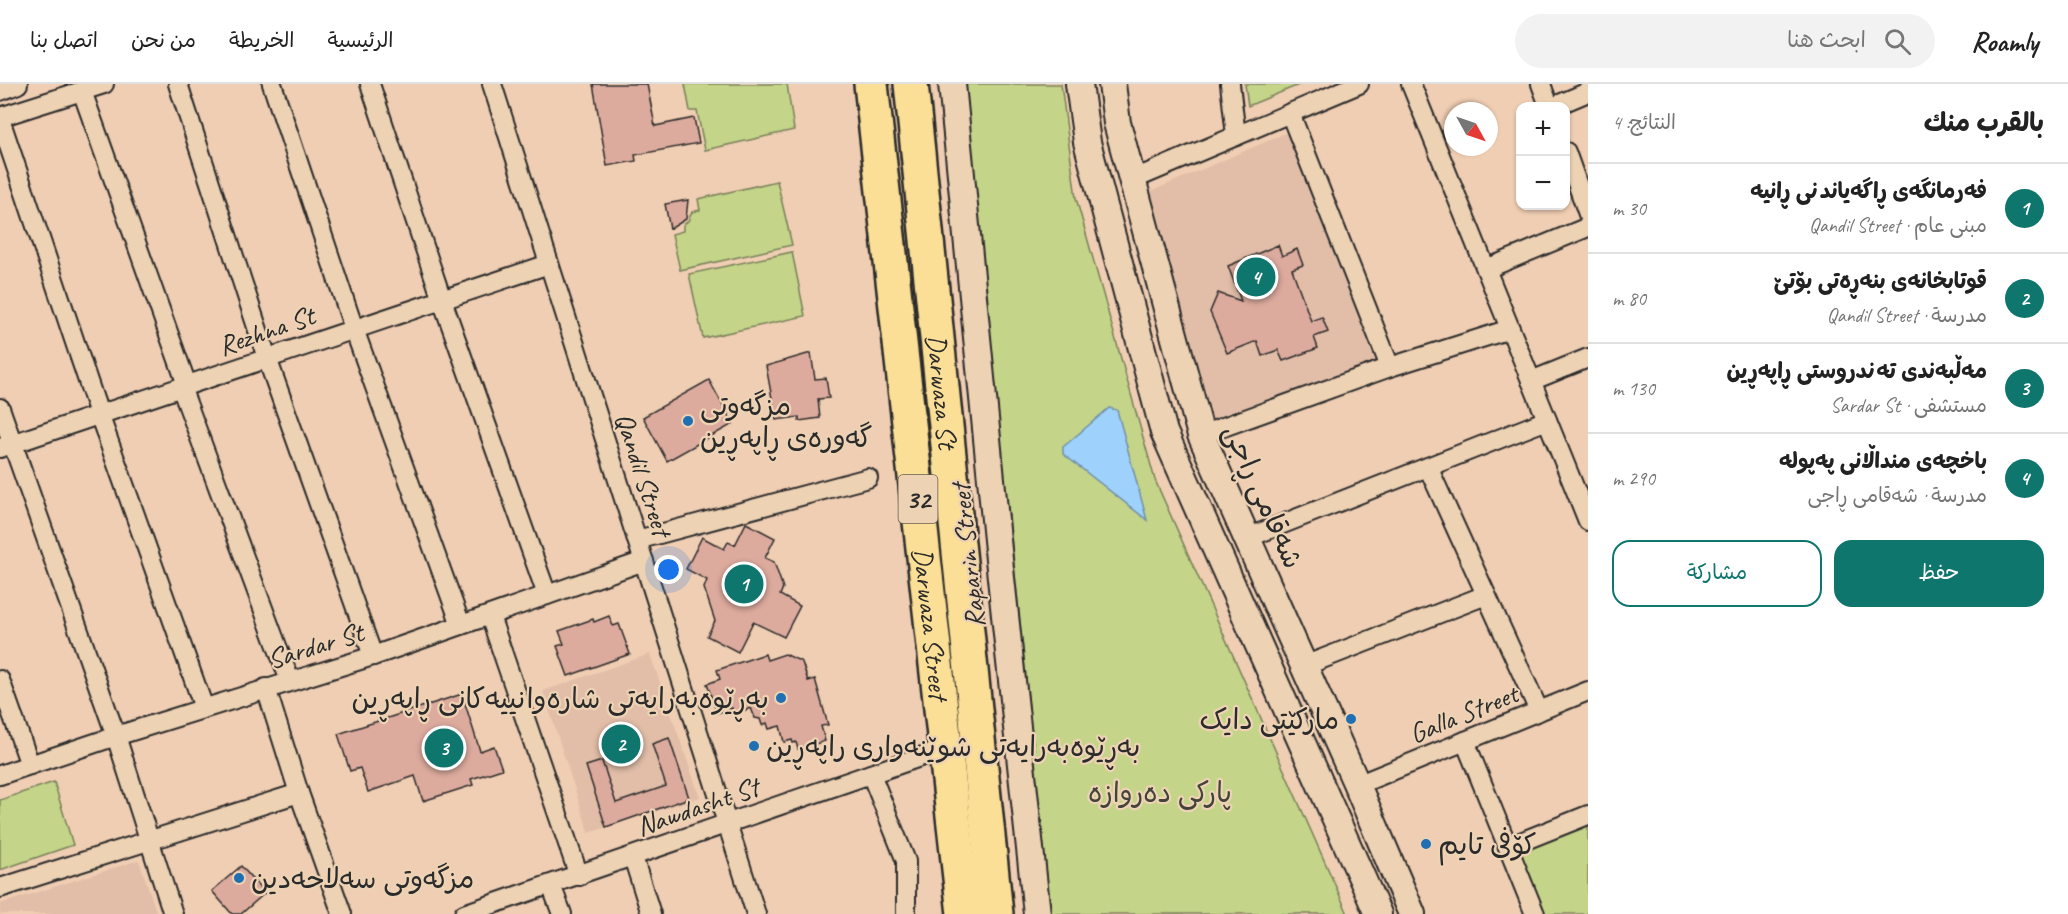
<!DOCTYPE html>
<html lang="ar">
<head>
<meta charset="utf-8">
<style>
	body { margin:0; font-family:Caveat,"Playpen Sans Arabic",sans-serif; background:#f2f2f2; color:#222; direction:rtl }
	.controls { position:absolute; right:18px; top:18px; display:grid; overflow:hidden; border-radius:12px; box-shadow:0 2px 4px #0004 }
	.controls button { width:54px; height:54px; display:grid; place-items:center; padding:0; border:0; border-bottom:2px solid #e0e0e0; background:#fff; color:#222; font:30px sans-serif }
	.compass { position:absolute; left:1444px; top:18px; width:54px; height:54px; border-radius:50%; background:#fff; box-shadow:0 2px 4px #0004; rotate:130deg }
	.you { position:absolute; left:669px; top:486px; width:21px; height:21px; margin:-15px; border:4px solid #fff; border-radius:50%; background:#1a73e8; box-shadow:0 0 0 9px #1a73e833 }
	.badge { display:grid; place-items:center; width:39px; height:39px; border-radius:50%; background:#0f766e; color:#fff; font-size:20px; font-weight:700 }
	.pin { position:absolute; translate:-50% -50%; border:3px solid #fff; box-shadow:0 2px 6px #0006 }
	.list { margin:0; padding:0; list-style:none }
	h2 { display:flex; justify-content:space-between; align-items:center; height:78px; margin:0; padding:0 24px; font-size:26px }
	h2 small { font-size:20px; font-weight:400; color:#767676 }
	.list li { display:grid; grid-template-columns:39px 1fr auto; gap:18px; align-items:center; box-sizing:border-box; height:90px; padding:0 24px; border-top:2px solid #e0e0e0 }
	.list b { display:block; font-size:22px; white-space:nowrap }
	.list p { margin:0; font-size:20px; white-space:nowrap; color:#767676 }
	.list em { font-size:20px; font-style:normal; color:#767676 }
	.actions { display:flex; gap:12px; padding:18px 24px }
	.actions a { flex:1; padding:14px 0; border:2px solid #0f766e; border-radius:18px; text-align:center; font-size:21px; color:#0f766e }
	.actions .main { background:#0f766e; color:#fff }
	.icon { flex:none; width:33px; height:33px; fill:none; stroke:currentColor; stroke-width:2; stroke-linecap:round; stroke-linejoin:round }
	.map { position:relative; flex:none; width:1588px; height:830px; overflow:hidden; direction:ltr }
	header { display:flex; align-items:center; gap:36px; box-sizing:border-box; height:84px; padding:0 30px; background:#fff; border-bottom:2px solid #e0e0e0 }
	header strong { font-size:28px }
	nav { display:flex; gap:33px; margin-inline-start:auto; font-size:21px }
	.search { width:420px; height:54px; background:#f2f2f2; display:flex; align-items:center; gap:15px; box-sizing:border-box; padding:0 21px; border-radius:33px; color:#767676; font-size:22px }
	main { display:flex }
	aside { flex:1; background:#fff }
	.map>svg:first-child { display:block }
</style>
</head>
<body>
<header>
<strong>Roamly</strong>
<div class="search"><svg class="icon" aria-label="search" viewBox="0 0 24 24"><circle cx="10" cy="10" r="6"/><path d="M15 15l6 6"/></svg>ابحث هنا</div>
<nav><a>الرئيسية</a><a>الخريطة</a><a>من نحن</a><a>اتصل بنا</a></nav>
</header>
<main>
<aside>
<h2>بالقرب منك<small>النتائج: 4</small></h2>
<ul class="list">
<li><span class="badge">1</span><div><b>فەرمانگەی ڕاگەیاندنی ڕانیە</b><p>مبنى عام · Qandil Street</p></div><em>30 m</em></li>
<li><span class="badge">2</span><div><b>قوتابخانەی بنەڕەتی بۆتێ</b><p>مدرسة · Qandil Street</p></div><em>80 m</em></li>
<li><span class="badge">3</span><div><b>مەڵبەندی تەندروستی ڕاپەڕین</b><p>مستشفى · Sardar St</p></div><em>130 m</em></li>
<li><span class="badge">4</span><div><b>باخچەی منداڵانی پەپولە</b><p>مدرسة · شەقامی ڕاجی</p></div><em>290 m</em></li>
</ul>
<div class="actions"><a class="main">حفظ</a><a>مشاركة</a></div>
</aside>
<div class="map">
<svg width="1588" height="830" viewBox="0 0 1588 830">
	<rect width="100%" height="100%" fill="#f0ceb3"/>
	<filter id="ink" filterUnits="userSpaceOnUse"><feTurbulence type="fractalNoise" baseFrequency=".0167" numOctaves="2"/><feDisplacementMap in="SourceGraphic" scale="12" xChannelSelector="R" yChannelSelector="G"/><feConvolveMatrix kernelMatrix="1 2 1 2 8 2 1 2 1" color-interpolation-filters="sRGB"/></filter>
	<g filter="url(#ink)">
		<!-- built -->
		<g fill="#e2bea8">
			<path d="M1288,48l88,229 -167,62 -64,-229z"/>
			<path d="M650,570l50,143 -111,36 -46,-142z"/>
			<path d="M139,776l18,54h-157v-10z"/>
		</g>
		<!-- green -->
		<g fill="#c4d488" stroke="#78805a" stroke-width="1.5">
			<path d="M685,0h102l7,46 -89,20 -8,-39h-7z"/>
			<path d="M963,0h98l15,114 79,282 193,434h-297z"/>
			<path d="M1245,0h56l-53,22z"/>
			<path d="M777,97l15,64 -112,25 -8,-36 11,-3v-6l5,-4 4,-9 8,-2 -2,-11z"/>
			<path d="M792,168l13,64 -102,22 -14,-64z"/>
			<path d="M54,698l19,63 -73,25v-70z"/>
			<path d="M1588,738v92h-46l-23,-60z"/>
		</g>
		<!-- water -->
		<path fill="#9ed1fc" stroke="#708fa8" stroke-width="1.5" d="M1109,324l8,2 30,110 -84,-66v-7z"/>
		<!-- building -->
		<g fill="#ddab9e" stroke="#2b2b2b" stroke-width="1.5">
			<path d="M593,0h54l8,42 39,-8 5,25 -64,12 1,6 -29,5z"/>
			<path d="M688,116l-2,19 -16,10 -5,-25z"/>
			<path d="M1278,161l4,11 15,-7 6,16 -11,4 19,52 11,-4 6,15 -14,5 4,11 -35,13 -5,-11 -16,6 -5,-15 -30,12 -17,-41 8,-19 23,8 -13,-35z"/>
			<path d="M811,269l4,26 11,-1 3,20 -11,1 2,19 -21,3v-4l-23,3 -10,-54z"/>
			<path d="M709,296l24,44 -66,37 -24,-44z"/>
			<path d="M746,439l29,15 -10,20 9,4 9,26 -3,7 20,11 -16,31 -31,-15 -15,30 -31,-16 8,-15 -11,-33 3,-8 -21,-11 16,-32 22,12 4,-7 7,3z"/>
			<path d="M609,532l4,10 6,-2 11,30 -62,22 -11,-30 7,-2 -5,-13 34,-12 1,3z"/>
			<path d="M765,570l2,6 18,-6 17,8 6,19 7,-2 13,46 -7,1 4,15 -27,8 -2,-7 -3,1 -1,-3 -8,2 -4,-16 -11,3 -2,-6 -5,2 -2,-6 -5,-1 -4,-10 -17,6 -2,-6 -15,5 -10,-29 13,-5 -3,-9z"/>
			<path d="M462,610l18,57 14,-5 8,23 -31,10 2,6 -50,16 -8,-25 -47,16 -8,-24 -10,3 -12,-37z"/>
			<path d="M669,654l20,60 -83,29 -20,-61 16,-5 14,42 50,-17 -14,-42z"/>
			<path d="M241,782l24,27 -24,21h-9l-20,-23z"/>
		</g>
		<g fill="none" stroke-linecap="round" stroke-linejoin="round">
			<!-- street casing -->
			<g stroke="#2b2b2b" stroke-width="22">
				<g id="street">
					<path d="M178,0l89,274 106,298"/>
					<path d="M272,0l82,245 107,296"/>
					<path d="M370,0l72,216 105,295"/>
					<path d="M492,0l264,830"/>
					<path d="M1230,0l6,52"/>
					<path d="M1411,0l177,437"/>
					<path d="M1541,0l8,22"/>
					<path d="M0,7l18,-7"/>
					<path d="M82,7l105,294"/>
					<path d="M1555,22l33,-14"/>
					<path d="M1290,29l100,254"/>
					<path d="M0,33l104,-33"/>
					<path d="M0,35l99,295 105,294"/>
					<path d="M1566,68l22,62"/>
					<path d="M1132,96l227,-96"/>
					<path d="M1486,185l102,-42"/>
					<path d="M1531,297l57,-23"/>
					<path d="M181,303l109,294"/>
					<path d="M0,324l116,328 57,178"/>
					<path d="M1201,351l189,-68 120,-38"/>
					<path d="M0,364l549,-184"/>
					<path d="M1428,383l111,244"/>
					<path d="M1247,454l300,-118"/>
					<path d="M637,456l231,-62"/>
					<path d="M490,532l89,260"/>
					<path d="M1304,582l182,-71"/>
					<path d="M0,596l30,85"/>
					<path d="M266,604l33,105 43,121"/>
					<path d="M1465,657l70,173"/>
					<path d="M871,690l35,87v53"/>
					<path d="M0,691l116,-39 257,-80 271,-95"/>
					<path d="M1357,701l231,-94"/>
					<path d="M1508,763l80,-32"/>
					<path d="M633,773l18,57"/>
					<path d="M551,801l11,29"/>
					<path d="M0,804l299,-95"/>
					<path d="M464,830l482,-166"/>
				</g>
			</g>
			<!-- secondary casing -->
			<g stroke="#2b2b2b" stroke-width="30">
				<g id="secondary">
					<path d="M952,0l46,466 39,364"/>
					<path d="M1079,0l8,58 77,290 214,482"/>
					<path d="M1112,0l5,39 84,312 156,350 55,129"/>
				</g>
			</g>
			<!-- highway casing -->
			<g stroke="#2b2b2b" stroke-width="38">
				<g id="highway">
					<path id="s1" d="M871,0l93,830"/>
					<path id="s2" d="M911,0l85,830"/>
				</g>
			</g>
			<!-- street -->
			<use href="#street" stroke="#edd2b4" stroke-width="18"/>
			<!-- secondary -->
			<use href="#secondary" stroke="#edd2b4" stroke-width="26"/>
			<!-- highway -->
			<use href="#highway" stroke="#fbdf96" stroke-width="33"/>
		</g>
	</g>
	<!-- markers -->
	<g fill="#1f6fb2" stroke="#edd2b4" stroke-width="2">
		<circle cx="688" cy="337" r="6"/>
		<circle cx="781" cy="614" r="6"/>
		<circle cx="1351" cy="635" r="6"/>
		<circle cx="754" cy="662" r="6"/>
		<circle cx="1426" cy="760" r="6"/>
		<circle cx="239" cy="794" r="6"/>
	</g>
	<g text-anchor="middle" stroke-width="4.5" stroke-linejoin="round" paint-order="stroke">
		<!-- shield labels -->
		<rect fill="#edd2b4" stroke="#655d54" stroke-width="1.5" x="898.5" y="391" width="39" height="48" rx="4.5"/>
		<g font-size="27" font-weight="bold" fill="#2b2b2b">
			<text x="918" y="424">32</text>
		</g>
		<!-- street labels -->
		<g font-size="28" fill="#2b2b2b" stroke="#edd2b4">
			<text transform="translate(266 246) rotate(-19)" y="10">Rezhna St</text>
			<text dy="10" stroke="none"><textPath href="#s2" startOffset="309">Darwaza St</textPath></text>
			<text transform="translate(644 390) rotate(72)" y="10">Qandil Street</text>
			<text transform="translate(1264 412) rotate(66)" y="10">شەقامی ڕاجی</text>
			<text transform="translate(967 472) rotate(-96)" y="10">Raparin Street</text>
			<text dy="10" stroke="none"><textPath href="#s1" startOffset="543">Darwaza Street</textPath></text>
			<text transform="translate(315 561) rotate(-17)" y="10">Sardar St</text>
			<text transform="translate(1463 629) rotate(-22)" y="10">Galla Street</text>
			<text transform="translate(697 722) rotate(-19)" y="10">Nawdasht St</text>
		</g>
		<!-- poi labels -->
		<g font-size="28" fill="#2b2b2b" stroke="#edd2b4" text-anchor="start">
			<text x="700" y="331">مزگەوتی<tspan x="700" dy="32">گەورەی ڕاپەڕین</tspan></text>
			<text x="769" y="624" text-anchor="end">بەڕێوەبەرایەتی شارەوانییەکانی ڕاپەڕین</text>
			<text x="1339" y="645" text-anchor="end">مارکێتی دایک</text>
			<text x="766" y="672">بەڕێوەبەرایەتی شوێنەواری راپەڕین</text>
			<text x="1438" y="770">کۆفی تایم</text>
			<text x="251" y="804">مزگەوتی سەلاحەدین</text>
		</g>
		<!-- park labels -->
		<g font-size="28" fill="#424439" stroke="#edd2b4">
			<text x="1160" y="718">پارکی دەروازە</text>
		</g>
	</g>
</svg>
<div class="controls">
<button>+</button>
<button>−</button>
</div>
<svg class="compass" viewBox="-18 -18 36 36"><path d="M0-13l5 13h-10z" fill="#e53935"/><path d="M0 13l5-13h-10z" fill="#767676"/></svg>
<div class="you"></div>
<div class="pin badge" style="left:744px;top:500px">1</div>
<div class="pin badge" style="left:621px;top:660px">2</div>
<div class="pin badge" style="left:444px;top:664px">3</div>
<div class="pin badge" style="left:1256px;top:193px">4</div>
</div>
</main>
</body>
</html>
